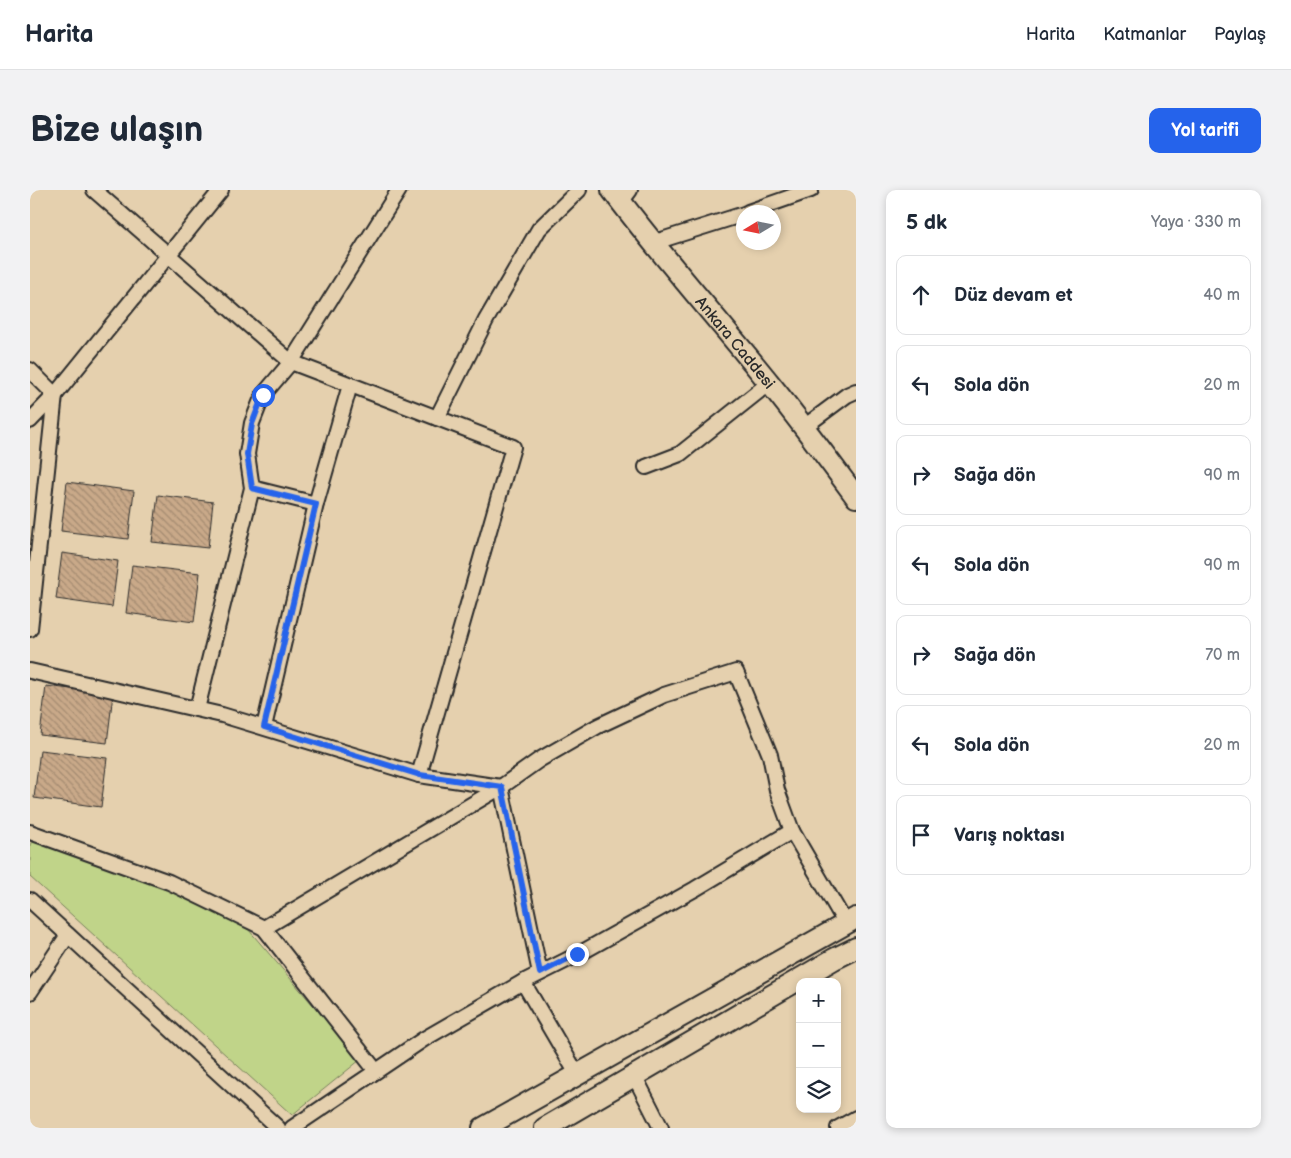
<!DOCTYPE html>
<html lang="tr">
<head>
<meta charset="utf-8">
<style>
	body { margin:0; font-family:"Balsamiq Sans",sans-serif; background:#f2f2f3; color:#1f2937 }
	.controls { position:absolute; right:15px; bottom:15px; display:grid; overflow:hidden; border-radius:10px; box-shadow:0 2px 8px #0003 }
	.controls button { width:45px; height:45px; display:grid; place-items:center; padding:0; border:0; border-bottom:1px solid #e0e1e3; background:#fff; color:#1f2937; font:25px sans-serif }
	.compass { position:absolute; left:706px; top:15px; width:45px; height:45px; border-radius:50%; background:#fff; box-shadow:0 2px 8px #0003; rotate:260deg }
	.stop { position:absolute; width:15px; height:15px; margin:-11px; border:4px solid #2563eb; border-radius:50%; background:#fff }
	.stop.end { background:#2563eb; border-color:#fff; box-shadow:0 1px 5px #0008 }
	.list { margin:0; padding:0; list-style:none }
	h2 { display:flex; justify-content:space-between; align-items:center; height:65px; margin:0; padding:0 20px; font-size:21px }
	h2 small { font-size:16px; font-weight:400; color:#747a83 }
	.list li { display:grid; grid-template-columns:32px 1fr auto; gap:15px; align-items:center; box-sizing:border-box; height:80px; margin:0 10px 10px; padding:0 10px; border:1px solid #e0e1e3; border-radius:10px }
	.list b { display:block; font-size:19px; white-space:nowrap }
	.list em { font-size:16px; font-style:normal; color:#747a83 }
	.icon { flex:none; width:28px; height:28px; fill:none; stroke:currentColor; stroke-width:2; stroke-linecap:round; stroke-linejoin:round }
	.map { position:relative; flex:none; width:826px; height:938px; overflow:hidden; border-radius:10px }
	header { display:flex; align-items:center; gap:30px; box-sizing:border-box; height:70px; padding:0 25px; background:#fff; border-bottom:1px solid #e0e1e3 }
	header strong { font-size:24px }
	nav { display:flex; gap:28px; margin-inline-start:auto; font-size:18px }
	.intro { display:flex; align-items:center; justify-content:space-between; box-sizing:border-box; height:120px; padding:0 30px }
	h1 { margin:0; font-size:35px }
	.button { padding:12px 22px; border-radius:10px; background:#2563eb; color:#fff; font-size:18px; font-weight:700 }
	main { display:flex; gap:30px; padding:0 30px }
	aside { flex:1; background:#fff; border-radius:10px; box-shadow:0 2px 8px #0003 }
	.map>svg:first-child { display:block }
</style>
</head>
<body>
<header>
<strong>Harita</strong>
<nav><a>Harita</a><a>Katmanlar</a><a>Paylaş</a></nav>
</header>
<div class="intro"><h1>Bize ulaşın</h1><a class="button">Yol tarifi</a></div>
<main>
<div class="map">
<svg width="826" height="938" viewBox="0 0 826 938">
	<defs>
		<pattern id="building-back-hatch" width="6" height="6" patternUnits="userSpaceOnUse" patternTransform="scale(1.25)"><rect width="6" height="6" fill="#c9a989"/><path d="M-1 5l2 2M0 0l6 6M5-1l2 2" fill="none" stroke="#a38a70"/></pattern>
	</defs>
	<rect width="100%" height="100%" fill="#e5d0ae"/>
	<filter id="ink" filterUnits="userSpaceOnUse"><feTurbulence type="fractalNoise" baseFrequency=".02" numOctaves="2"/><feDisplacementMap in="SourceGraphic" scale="10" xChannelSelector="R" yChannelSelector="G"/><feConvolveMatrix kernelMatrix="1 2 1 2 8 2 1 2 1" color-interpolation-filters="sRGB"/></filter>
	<g filter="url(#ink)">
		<!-- green -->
		<path fill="#c0d489" stroke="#76805a" d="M4,647l143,56 71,36 112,131 -68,55 -262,-238v-32z"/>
		<!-- building -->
		<g fill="url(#building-back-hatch)" stroke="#2b2b2b">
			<path d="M37,292l67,9 -6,48 -67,-8z"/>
			<path d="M128,305l55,7 -5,46 -56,-6z"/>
			<path d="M32,363l56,8 -6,46 -56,-8z"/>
			<path d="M102,375l68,8 -6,49 -68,-9z"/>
			<path d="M16,496l67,8 -6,49 -67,-8z"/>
			<path d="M10,560l67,8 -6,49 -67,-9z"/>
		</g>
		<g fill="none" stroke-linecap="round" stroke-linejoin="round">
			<!-- street casing -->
			<g stroke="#2b2b2b" stroke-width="18">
				<g id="street">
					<path d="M64,0l197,172 222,85 -94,328"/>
					<path d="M591,12l9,-12"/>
					<path d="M718,22l63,-22"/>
					<path d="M622,53l92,-29"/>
					<path d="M0,180l25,25 -25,234"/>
					<path d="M407,228l49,-98 53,-91 40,-39"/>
					<path d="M0,231l25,-26 166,-205"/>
					<path d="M774,237l43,-32 9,-4"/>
					<path d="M616,277l34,-13 89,-71"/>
					<path d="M222,298l64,16"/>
					<path d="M0,481l192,44 197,60 82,12 39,186"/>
					<path d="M167,519l55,-221 -5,-34 5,-31 11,-28 28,-33 108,-172"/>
					<path d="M234,537l52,-223 34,-119"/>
					<path d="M0,642l139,50 95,46 112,143"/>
					<path d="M0,710l248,228"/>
					<path d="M234,738l237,-141 38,-27 59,-34 66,-31 72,-23 34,83 7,35 15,41"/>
					<path d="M493,792l54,92"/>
					<path d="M0,802l38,-57"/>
					<path d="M604,885l27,53"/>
					<path d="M262,938l132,-89 99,-57 54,-27 118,-66 97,-58 54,93"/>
					<path d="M808,938l18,-10"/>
				</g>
			</g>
			<!-- secondary casing -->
			<g stroke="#2b2b2b" stroke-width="24">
				<g id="secondary">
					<path id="s1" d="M582,0c50,67 106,129 159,195 29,36 57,74 85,112"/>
					<path d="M453,938l373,-210"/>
					<path d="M515,938l289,-169 22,-11"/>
				</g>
			</g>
			<!-- street -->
			<use href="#street" stroke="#e5d0ae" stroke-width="14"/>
			<!-- secondary -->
			<use href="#secondary" stroke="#e5d0ae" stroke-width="20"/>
		</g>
	</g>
	<g fill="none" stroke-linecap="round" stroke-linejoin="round" filter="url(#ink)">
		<!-- route -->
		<path stroke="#2563eb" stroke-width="6" d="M233,205l-11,29 -5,30 5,34 64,16 -52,223 156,48 82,12 38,186 37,-19"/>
	</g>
	<g text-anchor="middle" stroke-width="5" stroke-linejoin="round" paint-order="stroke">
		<!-- street labels -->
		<g font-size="16" fill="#2b2b2b" stroke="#e5d0ae">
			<text dy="6" stroke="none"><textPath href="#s1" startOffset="196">Ankara Caddesi</textPath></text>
		</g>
	</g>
</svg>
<div class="controls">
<button>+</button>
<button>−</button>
<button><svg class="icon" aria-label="layers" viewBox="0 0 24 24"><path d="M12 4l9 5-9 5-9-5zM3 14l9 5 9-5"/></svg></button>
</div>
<svg class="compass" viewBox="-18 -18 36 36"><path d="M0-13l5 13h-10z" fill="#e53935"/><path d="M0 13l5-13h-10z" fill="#747a83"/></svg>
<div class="stop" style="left:233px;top:205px"></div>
<div class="stop end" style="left:547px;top:764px"></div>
</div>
<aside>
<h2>5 dk<small>Yaya · 330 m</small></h2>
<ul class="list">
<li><svg class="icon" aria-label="ahead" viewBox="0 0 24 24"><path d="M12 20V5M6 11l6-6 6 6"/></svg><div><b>Düz devam et</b></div><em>40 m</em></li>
<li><svg class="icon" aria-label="left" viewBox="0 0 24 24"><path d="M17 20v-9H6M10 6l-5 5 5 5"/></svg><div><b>Sola dön</b></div><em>20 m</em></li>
<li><svg class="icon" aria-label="right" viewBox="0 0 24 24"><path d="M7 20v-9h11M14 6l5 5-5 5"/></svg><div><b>Sağa dön</b></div><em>90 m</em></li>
<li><svg class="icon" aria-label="left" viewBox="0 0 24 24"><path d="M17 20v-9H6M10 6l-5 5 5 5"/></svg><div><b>Sola dön</b></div><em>90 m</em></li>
<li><svg class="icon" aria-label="right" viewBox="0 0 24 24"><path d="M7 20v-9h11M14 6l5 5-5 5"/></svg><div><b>Sağa dön</b></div><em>70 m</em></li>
<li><svg class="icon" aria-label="left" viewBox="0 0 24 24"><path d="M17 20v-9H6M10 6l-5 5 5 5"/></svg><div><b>Sola dön</b></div><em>20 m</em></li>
<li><svg class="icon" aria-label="arrive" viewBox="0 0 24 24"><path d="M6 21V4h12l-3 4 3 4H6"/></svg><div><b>Varış noktası</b></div></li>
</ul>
</aside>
</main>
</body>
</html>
